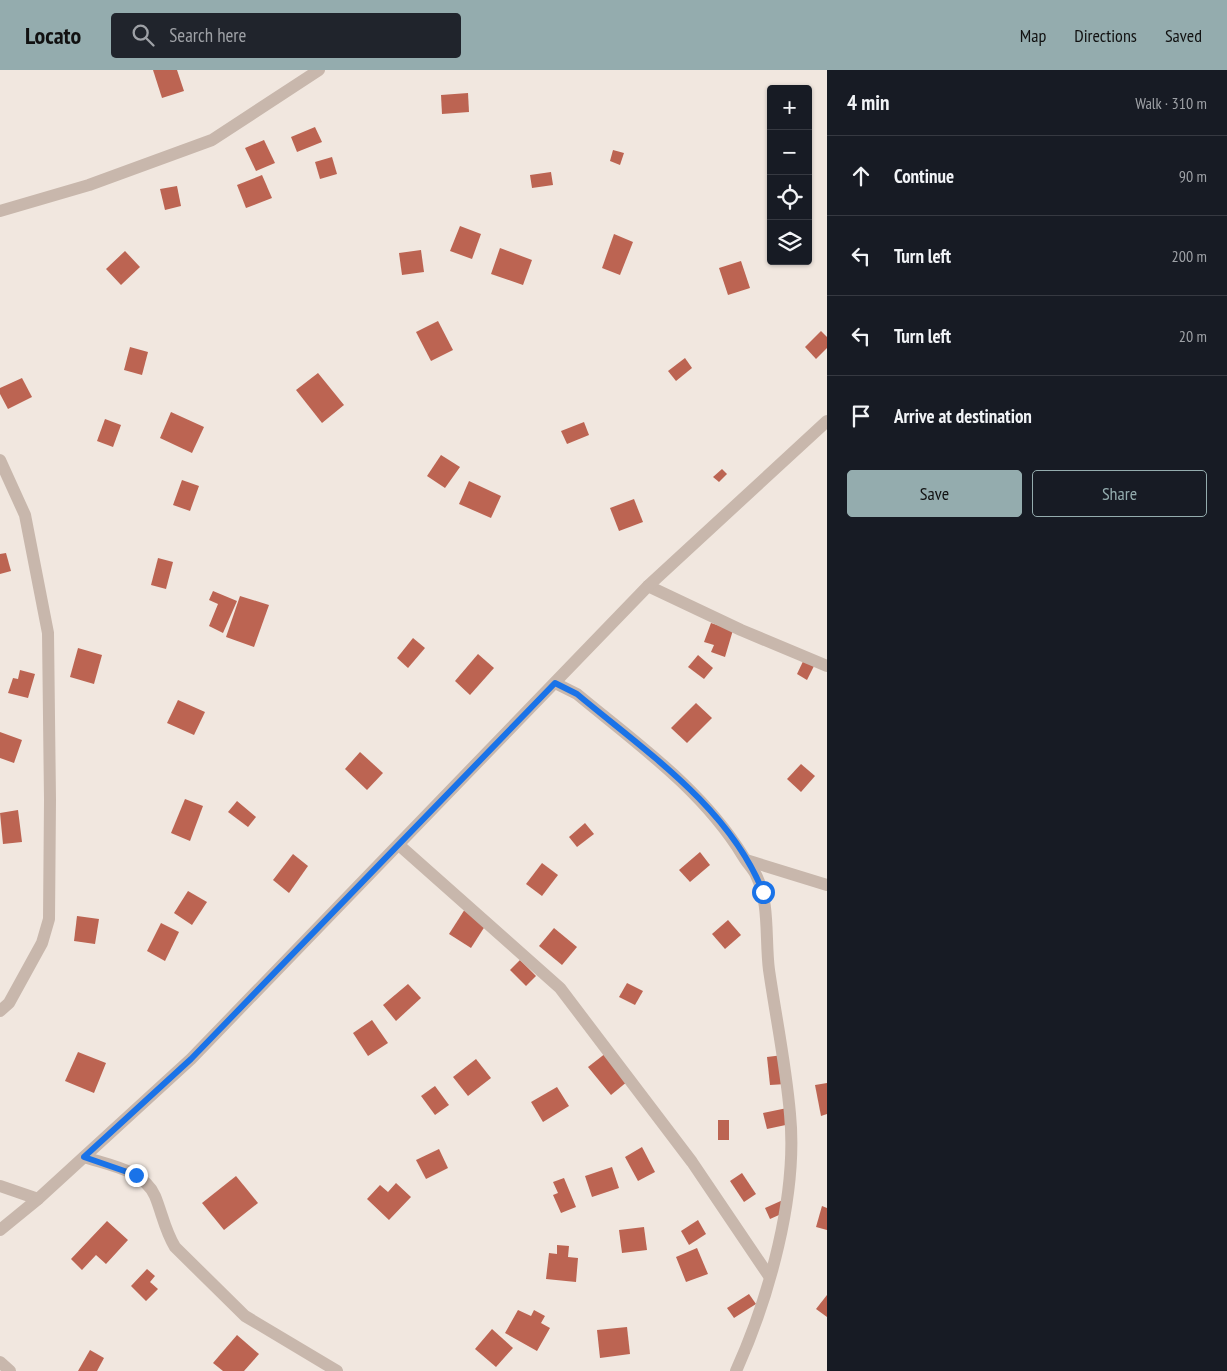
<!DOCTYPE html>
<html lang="en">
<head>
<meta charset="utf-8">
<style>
	body { margin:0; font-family:"PT Sans Narrow",sans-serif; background:#20242c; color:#f1f3f6 }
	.controls { position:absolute; right:15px; top:15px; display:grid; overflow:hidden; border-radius:5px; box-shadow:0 1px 4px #0004 }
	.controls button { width:45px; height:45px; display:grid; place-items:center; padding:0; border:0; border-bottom:1px solid #363941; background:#171b24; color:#f1f3f6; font:25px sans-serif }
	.stop { position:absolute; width:15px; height:15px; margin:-11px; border:4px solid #1a73e8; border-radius:50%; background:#fff }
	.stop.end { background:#1a73e8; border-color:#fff; box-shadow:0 1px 5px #0008 }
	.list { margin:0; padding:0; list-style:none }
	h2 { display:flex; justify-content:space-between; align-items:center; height:65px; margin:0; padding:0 20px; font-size:21px }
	h2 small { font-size:16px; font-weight:400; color:#9ea1a6 }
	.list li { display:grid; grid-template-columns:32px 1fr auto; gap:15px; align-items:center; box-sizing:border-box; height:80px; padding:0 20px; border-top:1px solid #363941 }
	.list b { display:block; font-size:19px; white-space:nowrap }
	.list em { font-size:16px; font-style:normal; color:#9ea1a6 }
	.actions { display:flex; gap:10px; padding:15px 20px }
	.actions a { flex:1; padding:11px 0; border:1px solid #94acae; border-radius:5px; text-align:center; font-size:18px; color:#94acae }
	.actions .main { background:#94acae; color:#111 }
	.icon { flex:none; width:28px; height:28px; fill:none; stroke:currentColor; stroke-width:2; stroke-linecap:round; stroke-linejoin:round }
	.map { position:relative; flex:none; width:827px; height:1301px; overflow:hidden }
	header { display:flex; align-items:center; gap:30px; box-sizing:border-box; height:70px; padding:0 25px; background:#94acae; color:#111 }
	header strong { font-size:24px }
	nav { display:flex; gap:28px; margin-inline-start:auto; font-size:18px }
	.search { width:350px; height:45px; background:#20242c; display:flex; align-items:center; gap:12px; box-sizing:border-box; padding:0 18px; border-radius:5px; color:#9ea1a6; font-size:19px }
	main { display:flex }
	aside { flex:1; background:#171b24 }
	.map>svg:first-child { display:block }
</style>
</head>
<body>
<header>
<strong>Locato</strong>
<div class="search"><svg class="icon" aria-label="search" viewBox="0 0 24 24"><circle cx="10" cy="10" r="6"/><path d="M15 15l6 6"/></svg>Search here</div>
<nav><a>Map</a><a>Directions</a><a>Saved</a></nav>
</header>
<main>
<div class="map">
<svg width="827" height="1301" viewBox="0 0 827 1301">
	<rect width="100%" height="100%" fill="#f1e7df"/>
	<!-- building -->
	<g fill="#bc6452">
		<path d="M153,0h24l7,21 -22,7z"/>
		<path d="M468,23l1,19 -27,2 -1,-19z"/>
		<path d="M315,57l7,15 -25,10 -6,-15z"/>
		<path d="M264,70l11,23 -19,8 -11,-23z"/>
		<path d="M613,80l11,3 -4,12 -10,-4z"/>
		<path d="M332,87l5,17 -17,5 -5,-17z"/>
		<path d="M551,102l2,13 -21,3 -2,-13z"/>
		<path d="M262,105l10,23 -26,10 -9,-23z"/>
		<path d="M177,116l4,20 -16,4 -5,-21z"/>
		<path d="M460,156l21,8 -9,25 -22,-8z"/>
		<path d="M614,164l19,8 -13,33 -18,-7z"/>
		<path d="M500,178l32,12 -9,25 -32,-11z"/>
		<path d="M421,180l3,22 -22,3 -3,-22z"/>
		<path d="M125,181l15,16 -19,18 -15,-16z"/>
		<path d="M741,191l9,27 -22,7 -9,-27z"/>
		<path d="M438,251l15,29 -22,11 -15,-29z"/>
		<path d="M821,261l6,6v11l-11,11 -11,-12z"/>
		<path d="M130,277l18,5 -6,23 -18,-5z"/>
		<path d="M685,288l7,10 -16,13 -8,-10z"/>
		<path d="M318,303l26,32 -22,18 -26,-33z"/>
		<path d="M22,308l10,19 -24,12 -8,-15v-6z"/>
		<path d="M171,342l33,15 -12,26 -32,-15z"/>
		<path d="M105,349l16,6 -8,22 -16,-6z"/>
		<path d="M584,352l5,13 -22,9 -6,-13z"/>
		<path d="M441,385l19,12 -15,21 -18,-12z"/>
		<path d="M722,399l5,5 -8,8 -6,-5z"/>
		<path d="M182,410l17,6 -9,25 -17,-6z"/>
		<path d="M469,411l32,15 -10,22 -32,-14z"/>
		<path d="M634,429l9,23 -24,9 -9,-23z"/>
		<path d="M6,483l5,18 -11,3v-20z"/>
		<path d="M158,488l15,4 -7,27 -15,-4z"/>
		<path d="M213,521l24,10 -14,32 -14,-7 9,-22 -9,-4z"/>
		<path d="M240,526l29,9 -15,42 -28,-10z"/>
		<path d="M711,553l22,7 -8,27 -14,-5 3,-7 -10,-3z"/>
		<path d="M413,568l12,10 -17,20 -11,-10z"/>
		<path d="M78,578l24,7 -8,29 -24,-7z"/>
		<path d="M807,583l11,5 -11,22 -10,-6z"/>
		<path d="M478,584l16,14 -24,27 -15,-14z"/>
		<path d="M698,585l15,13 -9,11 -16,-12z"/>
		<path d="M20,600l15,4 -7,24 -20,-5 5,-15 5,1z"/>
		<path d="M178,630l27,12 -11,23 -27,-12z"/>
		<path d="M696,633l16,15 -25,25 -16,-15z"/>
		<path d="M0,662l22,8 -8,23 -14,-5z"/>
		<path d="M360,682l23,21 -16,17 -22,-21z"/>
		<path d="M801,694l14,12 -14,16 -14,-13z"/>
		<path d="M185,729l18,7 -13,35 -19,-8z"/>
		<path d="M237,731l19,16 -8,10 -20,-15z"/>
		<path d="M18,740l4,32 -19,2 -3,-31z"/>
		<path d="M585,753l9,11 -17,13 -8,-10z"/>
		<path d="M700,782l10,13 -20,17 -11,-12z"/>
		<path d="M293,784l15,12 -19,27 -16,-13z"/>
		<path d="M542,793l16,12 -16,21 -16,-12z"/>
		<path d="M188,821l19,11 -15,23 -18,-12z"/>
		<path d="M465,839l22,14 -16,25 -22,-14z"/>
		<path d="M77,846l22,3 -4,25 -21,-3z"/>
		<path d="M728,850l13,15 -16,14 -13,-15z"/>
		<path d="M161,853l18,9 -14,29 -18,-10z"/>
		<path d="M554,858l23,19 -15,18 -23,-19z"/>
		<path d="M520,890l16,16 -10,10 -16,-16z"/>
		<path d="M627,913l16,8 -8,14 -16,-8z"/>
		<path d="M408,914l13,14 -25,23 -13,-16z"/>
		<path d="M372,950l16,23 -20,13 -15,-23z"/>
		<path d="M78,982l28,11 -12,30 -29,-12z"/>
		<path d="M606,983l22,28 -17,14 -23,-28z"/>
		<path d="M783,985l3,29 -16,1 -3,-28z"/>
		<path d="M476,989l15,19 -23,18 -15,-19z"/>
		<path d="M827,1013v31l-6,2 -6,-31z"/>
		<path d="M435,1016l14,19 -14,10 -14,-19z"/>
		<path d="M557,1017l12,19 -26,16 -12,-20z"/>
		<path d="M792,1037l3,16 -28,6 -4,-16z"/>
		<rect x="718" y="1050" width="11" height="20"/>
		<path d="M642,1077l13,25 -17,9 -13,-24z"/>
		<path d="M439,1079l9,19 -22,11 -10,-19z"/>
		<path d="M612,1097l7,21 -27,9 -7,-21z"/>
		<path d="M742,1103l14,21 -12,8 -14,-21z"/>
		<path d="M236,1106l22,27 -34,27 -22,-27z"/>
		<path d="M564,1108l12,29 -15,6 -8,-18 5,-2 -5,-11z"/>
		<path d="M396,1113l15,14 -22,23 -22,-21 13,-14 8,7z"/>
		<path d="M783,1130l5,11 -18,8 -5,-11z"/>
		<path d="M822,1136l5,2v22l-11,-3z"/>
		<path d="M698,1150l8,14 -17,11 -8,-14z"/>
		<path d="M107,1151l21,19 -22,24 -10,-9 -14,15 -11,-11z"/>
		<path d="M644,1157l3,23 -25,3 -3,-23z"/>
		<path d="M557,1175l12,1 -1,11 10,1 -2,24 -30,-3 3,-26 8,1z"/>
		<path d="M697,1178l11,26 -22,8 -10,-25z"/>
		<path d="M147,1199l8,7 -5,6 8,7 -12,12 -15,-15z"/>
		<path d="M749,1224l7,10 -22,14 -7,-10z"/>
		<path d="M827,1225v22l-11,-8z"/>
		<path d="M518,1240l13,6 3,-6 11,6 -4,7 9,5 -13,23 -32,-18z"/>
		<path d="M627,1257l3,27 -30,4 -3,-28z"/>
		<path d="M492,1259l21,19 -17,19 -21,-18z"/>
		<path d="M237,1265l22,19 -15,17h-21l-10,-8z"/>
		<path d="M90,1280l14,8 -7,13h-19z"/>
	</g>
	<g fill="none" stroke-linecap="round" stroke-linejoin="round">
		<!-- minor -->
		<g stroke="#c8b7ac" stroke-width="12">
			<path d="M0,141l89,-26 123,-45 107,-70"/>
			<path d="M0,390l25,55 23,118 2,167 -1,119 -7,24 -33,60 -9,8"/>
			<path d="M648,516l93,44 86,36"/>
			<path d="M555,613l22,11c59,49 125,95 166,162 4,7 10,13 13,19 14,28 9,64 13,95 7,48 17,96 21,144 8,81 -21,184 -54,257"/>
			<path d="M399,775l161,143 132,174 77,114"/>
			<path d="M746,790l81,25"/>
			<path d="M84,1087c24,8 60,13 71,39 7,17 10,35 20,51l70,69 92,55"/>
			<path d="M0,1116l38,13"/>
			<path d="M0,1160l38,-31 153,-140 457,-473 179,-165"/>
			<path d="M0,1292l10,9"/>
		</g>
	</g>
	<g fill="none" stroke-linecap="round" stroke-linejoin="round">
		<!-- route -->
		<path stroke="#1a73e8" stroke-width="6" d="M136,1105l-52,-18 107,-98 364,-376 22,11c68,57 152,113 186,198"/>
	</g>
</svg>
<div class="controls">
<button>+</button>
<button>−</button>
<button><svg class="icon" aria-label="locate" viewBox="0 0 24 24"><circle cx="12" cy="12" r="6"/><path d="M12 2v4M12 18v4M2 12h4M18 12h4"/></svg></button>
<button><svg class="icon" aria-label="layers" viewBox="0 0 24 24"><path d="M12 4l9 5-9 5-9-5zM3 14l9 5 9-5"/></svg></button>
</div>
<div class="stop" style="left:763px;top:822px"></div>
<div class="stop end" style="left:136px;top:1105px"></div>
</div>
<aside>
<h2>4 min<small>Walk · 310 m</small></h2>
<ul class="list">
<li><svg class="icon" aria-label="ahead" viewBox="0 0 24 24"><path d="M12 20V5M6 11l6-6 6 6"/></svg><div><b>Continue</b></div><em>90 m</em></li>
<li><svg class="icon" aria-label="left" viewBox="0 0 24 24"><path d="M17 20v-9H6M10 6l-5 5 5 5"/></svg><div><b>Turn left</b></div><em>200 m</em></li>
<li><svg class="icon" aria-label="left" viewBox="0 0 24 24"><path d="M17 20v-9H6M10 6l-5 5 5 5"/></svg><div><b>Turn left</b></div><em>20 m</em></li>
<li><svg class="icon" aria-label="arrive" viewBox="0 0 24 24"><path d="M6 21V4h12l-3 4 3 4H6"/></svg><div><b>Arrive at destination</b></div></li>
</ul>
<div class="actions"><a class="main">Save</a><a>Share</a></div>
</aside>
</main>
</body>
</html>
